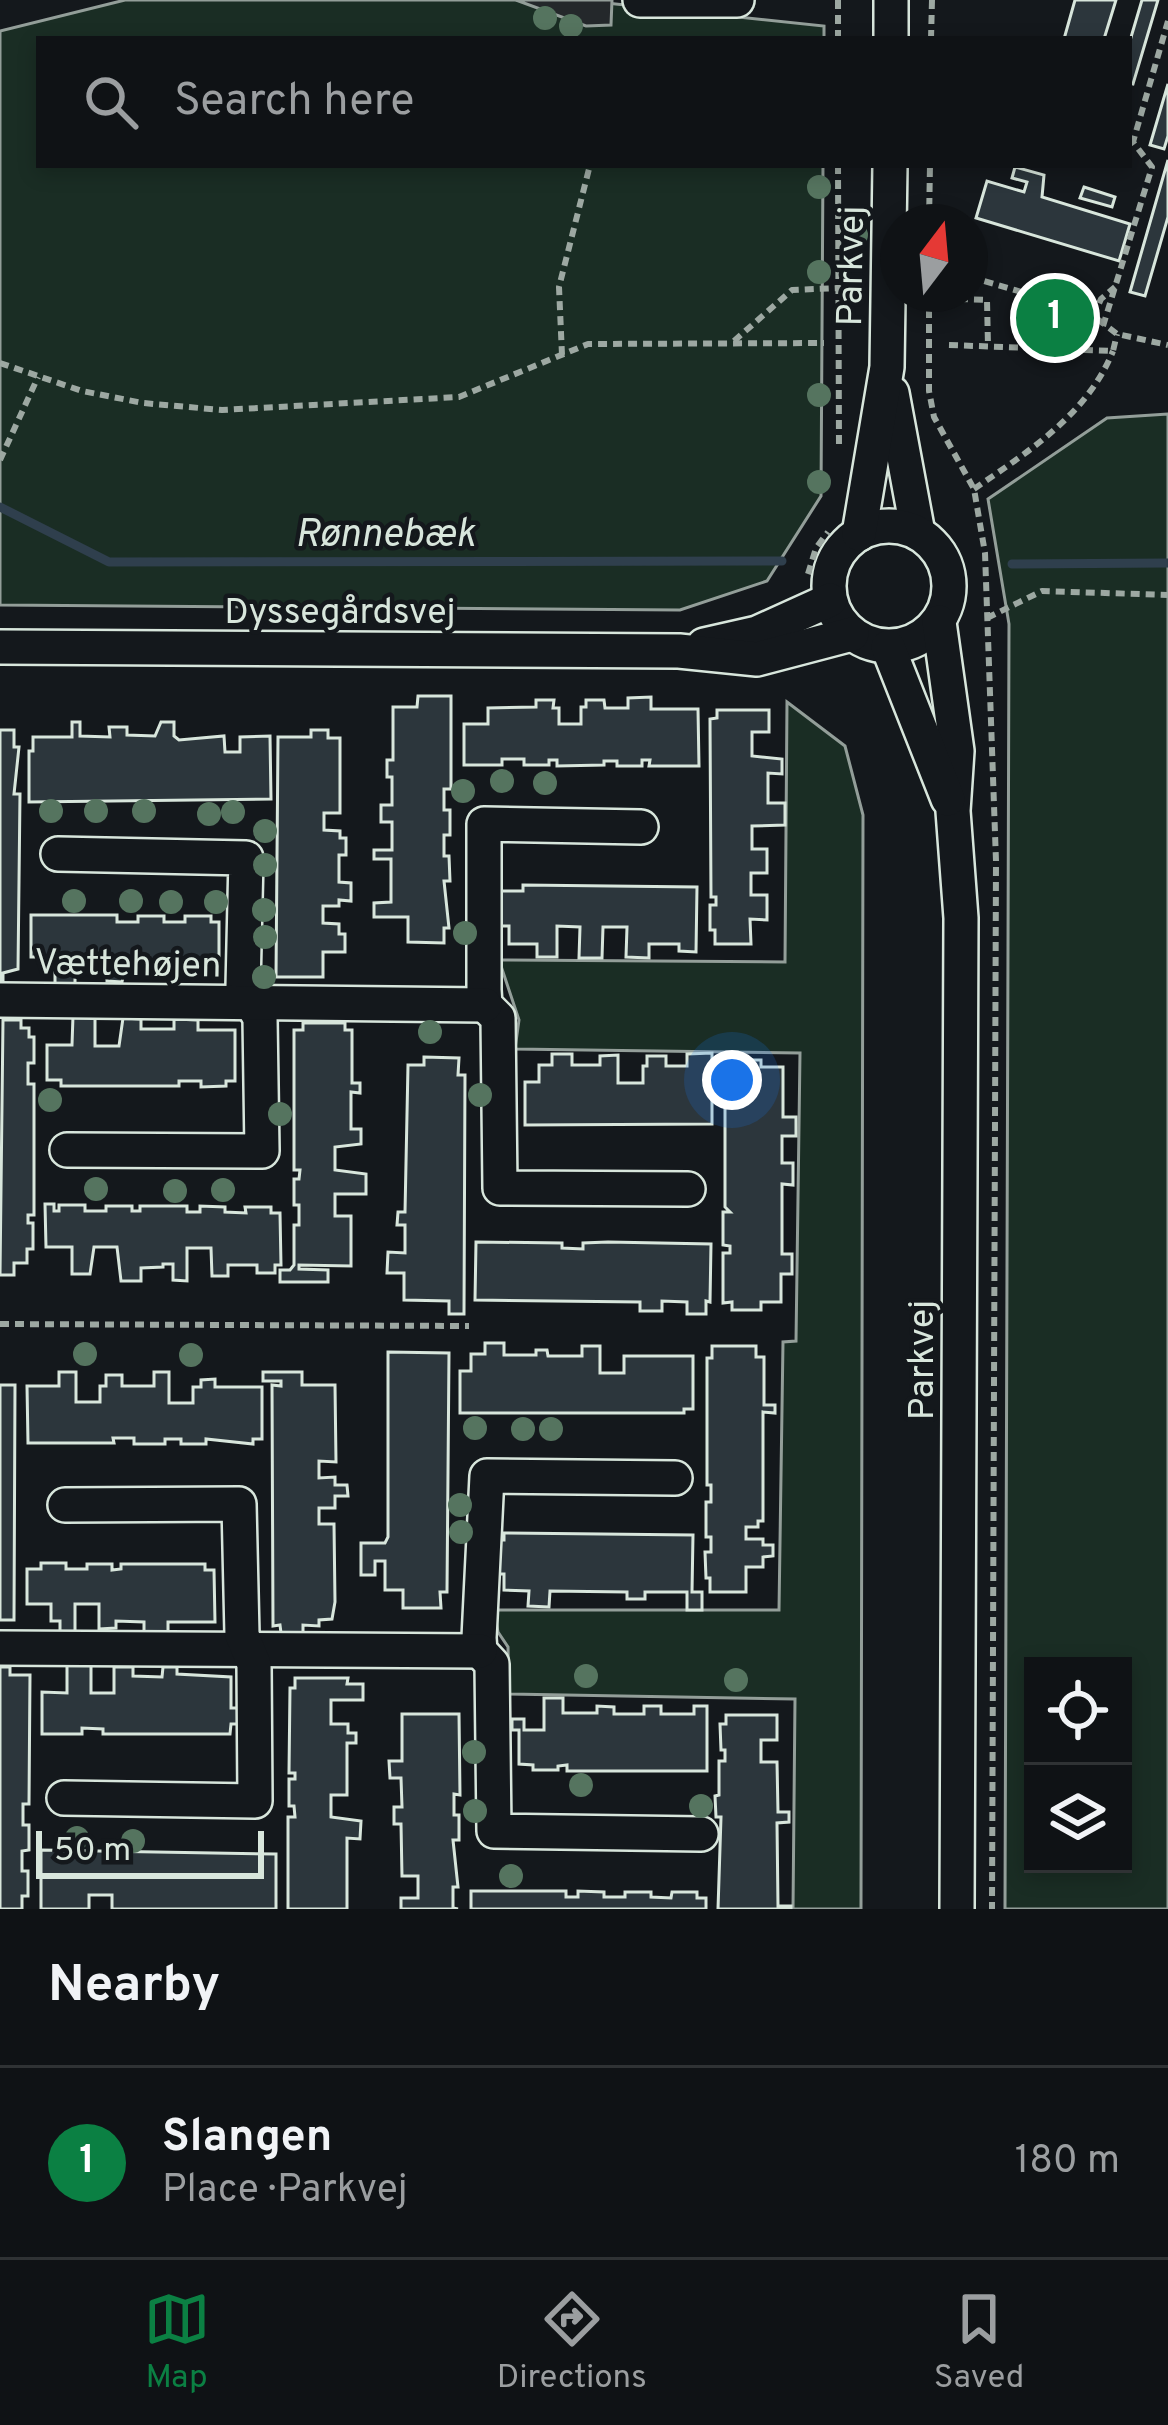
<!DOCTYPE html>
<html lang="en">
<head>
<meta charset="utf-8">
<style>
	body { margin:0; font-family:Overpass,sans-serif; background:#181b1e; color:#f1f3f6 }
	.controls { position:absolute; right:36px; bottom:36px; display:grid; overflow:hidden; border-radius:0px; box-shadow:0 6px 18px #0003 }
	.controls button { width:108px; height:108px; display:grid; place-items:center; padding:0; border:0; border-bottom:3px solid #2f3234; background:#0f1215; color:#f1f3f6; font:60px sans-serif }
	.compass { position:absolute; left:880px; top:204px; width:108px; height:108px; border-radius:50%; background:#0f1215; box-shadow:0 6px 18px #0003; rotate:16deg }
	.scale { position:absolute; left:36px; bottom:30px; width:228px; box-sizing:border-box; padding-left:12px; border:6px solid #d8e6dc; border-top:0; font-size:33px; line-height:42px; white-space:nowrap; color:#d8e6dc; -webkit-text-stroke:9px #14181c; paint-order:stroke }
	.you { position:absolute; left:732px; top:1080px; width:42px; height:42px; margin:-30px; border:9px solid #fff; border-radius:50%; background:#1a73e8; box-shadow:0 0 0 18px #1a73e833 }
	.badge { display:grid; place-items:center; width:78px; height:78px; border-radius:50%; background:#0b8043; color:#fff; font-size:39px; font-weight:700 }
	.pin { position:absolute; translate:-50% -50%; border:6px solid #fff; box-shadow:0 3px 12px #0006 }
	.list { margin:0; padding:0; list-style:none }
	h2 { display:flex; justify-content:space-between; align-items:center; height:156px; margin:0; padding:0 48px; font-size:51px }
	h2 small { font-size:39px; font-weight:400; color:#9b9ea0 }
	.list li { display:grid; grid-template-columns:78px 1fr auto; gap:36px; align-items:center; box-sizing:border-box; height:192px; padding:0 48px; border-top:3px solid #2f3234 }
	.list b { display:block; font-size:45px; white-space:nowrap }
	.list p { margin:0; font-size:39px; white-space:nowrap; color:#9b9ea0 }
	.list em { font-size:39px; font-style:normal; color:#9b9ea0 }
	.icon { flex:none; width:66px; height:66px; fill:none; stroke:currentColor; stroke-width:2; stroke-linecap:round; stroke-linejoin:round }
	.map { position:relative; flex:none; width:1168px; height:1909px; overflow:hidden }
	.search { position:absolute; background:#0f1215; box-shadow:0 6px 18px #0003; left:36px; right:36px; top:36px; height:132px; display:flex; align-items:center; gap:30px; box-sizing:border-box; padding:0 42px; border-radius:0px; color:#9b9ea0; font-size:45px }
	.sheet { height:348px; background:#0f1215 }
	nav { display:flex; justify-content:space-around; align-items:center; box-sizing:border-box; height:168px; border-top:3px solid #2f3234; background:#0f1215; font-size:33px; color:#9b9ea0 }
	nav a { display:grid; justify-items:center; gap:6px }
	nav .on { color:#0b8043 }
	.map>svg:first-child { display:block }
</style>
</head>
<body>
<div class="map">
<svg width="1168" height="1909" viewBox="0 0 1168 1909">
	<rect width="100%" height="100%" fill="#14181c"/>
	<!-- green -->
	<g fill="#1a2d24" stroke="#939e99" stroke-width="3" fill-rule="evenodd">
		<path d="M125,0h453l246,26v13h-785v126h784l-2,331 -54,85 -87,29 -680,-5v-574z"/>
		<path d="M1168,414v1495h-163l4,-1285 -21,-125 119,-81zM1123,1666v198h-90v-198z"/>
		<path d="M787,702l58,44 18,69 -2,1094h-68l2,-210 -286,-5 -1,-47 -10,-15 -4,-22h285l4,-268 13,-1 4,-288 -285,-4 4,-29 -20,-60 286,2z"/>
	</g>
	<!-- parking -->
	<path fill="#24282b" stroke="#939e99" stroke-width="3" d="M516,0h96l-1,25 -25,1z"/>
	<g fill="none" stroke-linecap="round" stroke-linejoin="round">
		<!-- stream -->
		<g stroke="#2f3f4d" stroke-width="9">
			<path d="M0,507l109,55 673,-1"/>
			<path d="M1012,564l156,-1"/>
		</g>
	</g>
	<!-- building -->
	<g fill="#2c363c" stroke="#d8e6dc" stroke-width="3">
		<path d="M1075,0h41l-12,39h-40z"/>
		<path d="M1142,0h16l-25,84 -4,-1v-39z"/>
		<path d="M1168,84v52l-4,13 -14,-4z"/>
		<path d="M1168,160v57l-23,79 -15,-4z"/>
		<path d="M1015,167l29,8 -2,22 88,27 -11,37 -143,-43 11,-37 37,11 3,-10 -15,-4z"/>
		<path d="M1084,187l31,10 -3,10 -32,-9z"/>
		<path d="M418,696h33v93h-7v21h6v25h-6v21h5l1,25h-6l5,47h-5v15l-36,-1v-25h-34v-14l17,-1v-43h-17v-9h18v-28h-11v-17h11v-28h-5v-17h6v-53h24z"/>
		<path d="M651,697v12h47l1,57h-50l1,-6h-8v6h-25v-5h-13v4l-47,1v-6h-8v5h-25v-6h-22v6h-38v-41h24v-16l48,-1v-7h18l-1,8h6v16h22v-17h5v-7h18l1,8h23v-10z"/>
		<path d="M717,710h52v22h-17v24l30,3v15l-14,-1v30h17v22l-33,1v23h15v24h-16v22h16v25l-17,-1 1,25h-36v-14h-5v-25h6v-8h-5l-1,-178 7,-1z"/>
		<path d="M72,722h8v14l30,1 -1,-10h18v8l28,1 6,-14h13v14l5,4 45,-4 1,16h15v-15l30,-1 1,63 -242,3v-51h4v-14h39z"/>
		<path d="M0,730h14v17h5l-5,47h6l-2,175 -15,4v8h-3z"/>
		<path d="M311,730h17v8h12v75h-16v17l16,1v7h6v17h-7v27l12,1v18l-12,-1v6h-16v17l16,1v10h6v18h-22v25h-47l2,-240h33z"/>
		<path d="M523,885l174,2 -1,65 -17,-1v-7h-30v14l-23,-1 1,-30h-24l-1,31h-23l1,-31 -23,-1v31h-20v-13h-28v-18h-10l1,-35h23z"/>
		<path d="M31,915h86v7h21v-6h26v6h21v-6h26v6h8v52h-70v-17h-22l-5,25 -15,-1v-8l-5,1v-17h-22v17h-5v10h-20v-27h-24z"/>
		<path d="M73,1016h22v30h24l4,-28 18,1v10h33v-10l24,1v10h37v51h-9v5l-25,1v-6h-22v5h-118v-6h-14v-35h25z"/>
		<path d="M3,1020h18v8h8v9h5v26h-6v21h6v131h-6v8h5v26h-6v14h-13v12h-14z"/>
		<path d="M303,1023h42v7h7v53h8v10l-9,-1v37h10v15l-26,3v23l31,4v20h-31v22h16v50l-52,-1v4l29,1v12h-48v-12h10l4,-5v-40h5v-20h-5v-26h5l1,-9h-6v-140h9z"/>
		<path d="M712,1053v71l-187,1v-43h14v-17h13v-11h20v11h28v-9l18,-1v28h25v-17h4v-10h19v10h21v-12z"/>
		<path d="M424,1057l35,1 -1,17h7l-1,239h-15v-13l-45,-1v-27h-17l1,-21 17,1v-28h-8l1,-13h7l3,-147h16z"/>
		<path d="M731,1060h30v7h22v50h13v19h-14v27h11v22l-11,-1v70h10v20h-11v28h-20v8h-29v-8l-9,1v-50h7v-7l-7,-1v-33h7l-5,-5v-140h6z"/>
		<path d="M45,1204h9v7h5v-6h26v6h21v-5h26v5h8v-5h47v6h13v-6l25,1v5l21,1 -1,-6h26v6h9l1,52h-6v8h-18v-8h-29v11h-16l-1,-28h-24v33l-14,-1v-16h-10v3l-22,1v13h-20l-4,-34h-23l-4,27h-18v-27h-26z"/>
		<path d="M476,1242l86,1v5l21,1v-6l25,-1 103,2 -1,58 -4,-1v13h-19v-12l-25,-1v10h-22v-9l-165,-2z"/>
		<path d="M485,1343h19v12h32v-5h11l1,6h34v-10h18v27h24v-17h69v53h-9v4h-224v-42h11v-17h14z"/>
		<path d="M712,1346h44v11h8v48h11v8l-12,-1v109h-5v6h-12v12h17v6h10v11l-10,1v10h-17v25h-36v-14h-4l-1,-26h6v-15h-5v-35h5v-17h-4v-127h5z"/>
		<path d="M388,1352l61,1 -2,239h-7l1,16h-38v-18h-18v-29h-10v14h-14v-32h24l3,-6z"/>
		<path d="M59,1372h17v30h24v-16h6v-11h16v11h32v-14h15v31h24v-16h8v-7l14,-1v8h47v52h-9v5l-47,-5v5h-25v-5h-16v5h-31v-6h-21l1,5h-86l-1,-57h32z"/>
		<path d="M263,1372h39v13h33l1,77 -17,-1v17l16,-1v8h12l1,11h-13v12h-16v16h15l1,78 -3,17 -13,1v6l-16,-1v8h-22l-1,-8 -7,1 -1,-241 9,1v-5h-18z"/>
		<path d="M0,1385h15l-1,235h-14z"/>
		<path d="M504,1533l189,2 -1,57h10v18h-15v-18h-42v7h-18v-7l-77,-1 -1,16 -21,-1 1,-15 -25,-1v-16h-8l1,-34h7z"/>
		<path d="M41,1563h25v6h21v-5h25v6l9,-1v-5h84v6h9l1,52h-47v12h-24v-12l-28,-1v7l-17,1v-25h-24v28h-15v-11h-9v-17h-24v-35h14z"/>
		<path d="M67,1662h24v31h23v-26h19v9l29,1 1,-10h14v7l54,3v31h9v16h-9l-1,10h-127v-5l-21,-1v6h-40v-42l25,1z"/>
		<path d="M0,1667h10v8h20l-1,129h-6v21h6v25l-7,1v20h6v25h-6v13h-22z"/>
		<path d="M295,1678h53l-1,6h16v16h-32v24h17v9h8v10h-9v52h-16v22l30,4 -1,18 -13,-1v71h-59v-92h7l-1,-11h-5v-27h6v-6h-6l1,-85h5z"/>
		<path d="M544,1698h19v15h34v-7l17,1v7h30v-8h17v8h33v-8h13v65h-140v-6l-9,1v4h-25v-5l-14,-1v-34h-7v-11h12v11h20z"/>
		<path d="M402,1714h57l1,81 -6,-1v21h5v25h-6l5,47h-5v21l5,1h-57v-11h17v-22h-16l-1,-52h-7v-17h8l-1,-29h-11l-1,-17h13z"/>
		<path d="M726,1715h51v25h-16v22h16l1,50h11v10l-12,1 1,83h13v3h-73l3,-92h-5l-1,-21 4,-1v-34h6v-11h-4l-1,-26h6z"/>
		<path d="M41,1850l235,4v55h-164v-14h-23v14h-48z"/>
		<path d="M471,1891h95v6h12v-6l26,1v5h21v-5h26v5l20,1 1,-6h25v6h9v11h-235z"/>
	</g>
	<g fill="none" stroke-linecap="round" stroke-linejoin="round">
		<!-- minor casing -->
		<g stroke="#d8e6dc" stroke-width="38">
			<g id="minor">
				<path d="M640,0h97"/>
				<path d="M891,39v-39"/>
				<path d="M892,393l26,140"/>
				<circle cx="889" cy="586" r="60"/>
				<path d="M859,534l28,-167 3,-202"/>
				<path d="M939,622l18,129 -4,60 8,107 -4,991"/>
				<path d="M704,645l53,-12 73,-33"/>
				<path d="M0,647l679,4 78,8 95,-25"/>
				<path d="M888,647l60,152"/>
				<path d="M641,827l-157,-3v166l1,15 13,13 2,170 188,1"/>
				<path d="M58,854l188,4 -3,129 17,31 2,133 -195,-1"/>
				<path d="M0,1000l485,5"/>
				<path d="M675,1478l-188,-2 -8,162 1,13 12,13 2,167 207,3"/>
				<path d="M0,1648l480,3"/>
				<path d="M64,1798l191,3 -1,-137 -12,-29 -3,-131 -174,1"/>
			</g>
		</g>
		<!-- path -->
		<g stroke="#9da8a2" stroke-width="6" stroke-dasharray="9 6" stroke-linecap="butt">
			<path d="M838,0v39"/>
			<path d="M931,39l1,-39"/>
			<path d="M838,165l1,284"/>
			<path d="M929,222l1,-57"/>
			<path d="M970,277l117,34 30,23 51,11"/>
			<path d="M929,294v97l5,26 40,72 11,64 11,308 -4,1048"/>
			<path d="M929,298l58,2 1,46"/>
			<path d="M1093,317l8,-18 14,-12"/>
			<path d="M1103,326l49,-159 -19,-25 35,-121"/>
			<path d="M734,341l58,-51 47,-2"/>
			<path d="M949,345l164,6 4,-17"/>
			<path d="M562,355l-3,-68 31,-122"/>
			<path d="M0,363l82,28 61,12 79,7 237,-13 129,-53 236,-1"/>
			<path d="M0,460l38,-83"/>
			<path d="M974,489c55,-38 113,-74 139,-138"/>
			<path d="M808,574l8,-26 12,-16"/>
			<path d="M987,618l55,-27 126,4"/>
			<path d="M0,1324l469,2"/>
		</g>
		<!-- minor -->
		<use href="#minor" stroke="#14181c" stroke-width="33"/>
	</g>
	<!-- trees -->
	<g fill="#55745f">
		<circle cx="545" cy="18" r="12"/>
		<circle cx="571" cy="26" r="12"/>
		<circle cx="819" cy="187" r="12"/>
		<circle cx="856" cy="235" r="12"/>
		<circle cx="819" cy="272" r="12"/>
		<circle cx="819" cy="395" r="12"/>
		<circle cx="819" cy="482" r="12"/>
		<circle cx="502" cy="781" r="12"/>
		<circle cx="545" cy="783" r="12"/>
		<circle cx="463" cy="791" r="12"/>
		<circle cx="51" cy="811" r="12"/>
		<circle cx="96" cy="811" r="12"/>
		<circle cx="144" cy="811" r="12"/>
		<circle cx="233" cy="812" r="12"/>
		<circle cx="209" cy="814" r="12"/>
		<circle cx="265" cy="831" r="12"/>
		<circle cx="265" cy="865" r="12"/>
		<circle cx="74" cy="901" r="12"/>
		<circle cx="131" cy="901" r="12"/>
		<circle cx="171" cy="902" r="12"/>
		<circle cx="216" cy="902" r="12"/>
		<circle cx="264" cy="910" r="12"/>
		<circle cx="465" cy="933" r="12"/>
		<circle cx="265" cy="937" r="12"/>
		<circle cx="264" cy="977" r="12"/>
		<circle cx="430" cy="1032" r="12"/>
		<circle cx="480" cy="1095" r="12"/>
		<circle cx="50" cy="1100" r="12"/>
		<circle cx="280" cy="1114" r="12"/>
		<circle cx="96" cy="1189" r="12"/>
		<circle cx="223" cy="1190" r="12"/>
		<circle cx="175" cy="1191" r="12"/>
		<circle cx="85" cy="1354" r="12"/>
		<circle cx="191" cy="1355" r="12"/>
		<circle cx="475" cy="1428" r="12"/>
		<circle cx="523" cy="1429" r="12"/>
		<circle cx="551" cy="1429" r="12"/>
		<circle cx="460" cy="1505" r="12"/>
		<circle cx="461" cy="1532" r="12"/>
		<circle cx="586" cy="1676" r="12"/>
		<circle cx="736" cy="1680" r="12"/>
		<circle cx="474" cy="1752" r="12"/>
		<circle cx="581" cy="1785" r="12"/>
		<circle cx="701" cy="1806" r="12"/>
		<circle cx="475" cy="1811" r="12"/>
		<circle cx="77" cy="1838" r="12"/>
		<circle cx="133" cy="1841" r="12"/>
		<circle cx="511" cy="1876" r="12"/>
	</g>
	<g text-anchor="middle" stroke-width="9" stroke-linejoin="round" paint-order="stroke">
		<!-- street labels -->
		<g font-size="36" fill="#d8e6dc" stroke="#14181c">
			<text transform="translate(849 266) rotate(-89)" y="13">Parkvej</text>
			<text x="340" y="623">Dyssegårdsvej</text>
			<text transform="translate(128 962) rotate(1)" y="13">Vættehøjen</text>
			<text transform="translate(920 1360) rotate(-90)" y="13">Parkvej</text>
		</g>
		<!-- water labels -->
		<g font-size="39" font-style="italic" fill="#d8e6dc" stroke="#14181c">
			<text x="385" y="546">Rønnebæk</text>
		</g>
	</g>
</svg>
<div class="controls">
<button><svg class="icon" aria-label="locate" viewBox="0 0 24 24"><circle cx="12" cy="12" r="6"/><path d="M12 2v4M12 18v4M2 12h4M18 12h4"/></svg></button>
<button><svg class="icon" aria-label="layers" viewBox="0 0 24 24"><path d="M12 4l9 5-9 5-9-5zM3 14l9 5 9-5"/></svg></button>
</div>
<svg class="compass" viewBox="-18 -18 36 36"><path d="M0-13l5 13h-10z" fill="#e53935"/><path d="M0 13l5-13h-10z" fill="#9b9ea0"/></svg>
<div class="scale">50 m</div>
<div class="you"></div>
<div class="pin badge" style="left:1055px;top:318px">1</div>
<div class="search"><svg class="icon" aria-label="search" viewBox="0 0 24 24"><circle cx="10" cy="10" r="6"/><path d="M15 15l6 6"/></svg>Search here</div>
</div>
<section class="sheet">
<h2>Nearby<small></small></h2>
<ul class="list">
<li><span class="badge">1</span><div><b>Slangen</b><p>Place · Parkvej</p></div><em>180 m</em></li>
</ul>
</section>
<nav>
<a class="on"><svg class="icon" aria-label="map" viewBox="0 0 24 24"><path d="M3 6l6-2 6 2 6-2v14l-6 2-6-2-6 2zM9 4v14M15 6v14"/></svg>Map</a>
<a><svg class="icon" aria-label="directions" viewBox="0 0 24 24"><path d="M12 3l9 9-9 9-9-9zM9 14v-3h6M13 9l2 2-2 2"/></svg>Directions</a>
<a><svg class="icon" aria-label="saved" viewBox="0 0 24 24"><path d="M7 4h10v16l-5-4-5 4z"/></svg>Saved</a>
</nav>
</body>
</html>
